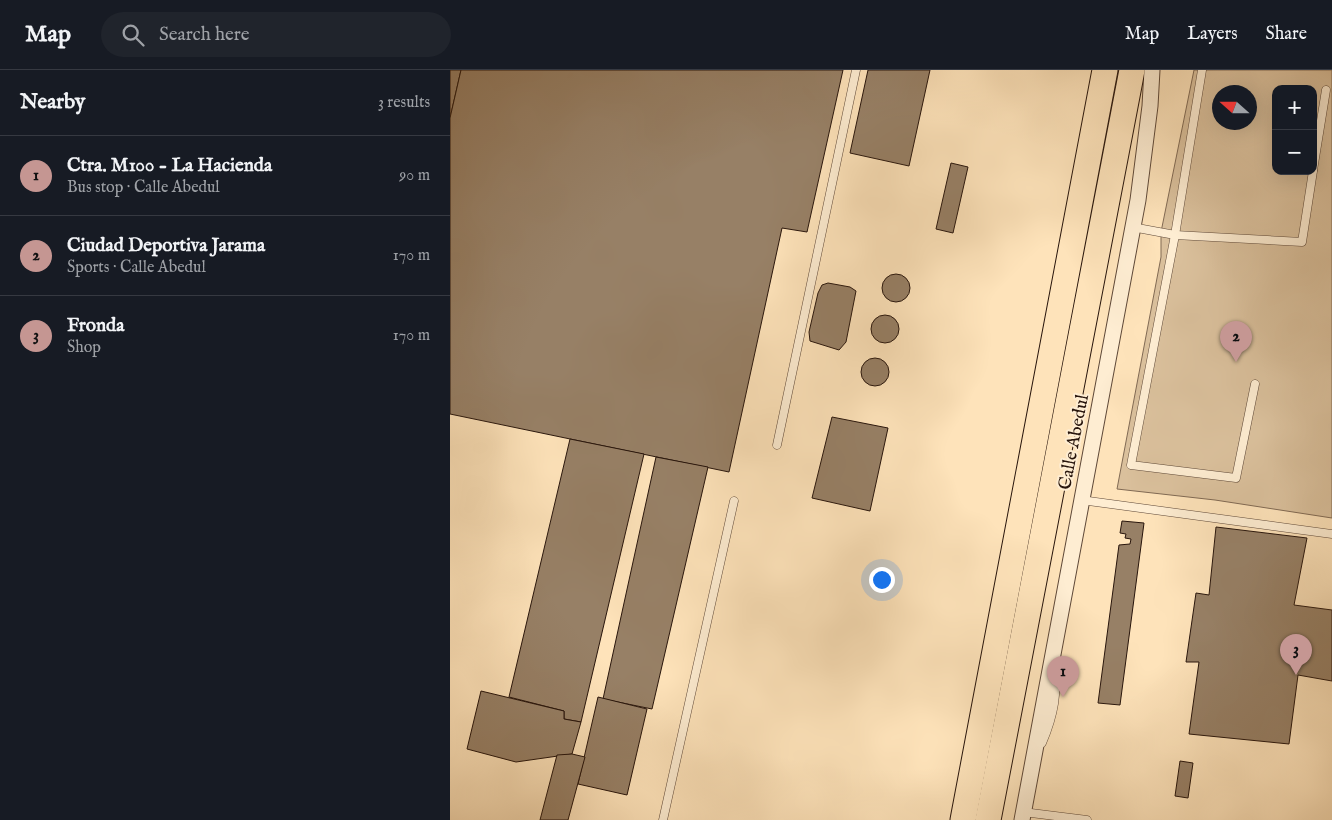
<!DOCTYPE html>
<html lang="en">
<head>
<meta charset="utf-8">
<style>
	body { margin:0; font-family:"IM FELL English",serif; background:#20242c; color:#f1f3f6 }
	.controls { position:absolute; right:15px; top:15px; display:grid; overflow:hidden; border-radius:10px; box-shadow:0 5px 20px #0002 }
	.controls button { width:45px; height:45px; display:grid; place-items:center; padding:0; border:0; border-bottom:1px solid #363941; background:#171b24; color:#f1f3f6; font:25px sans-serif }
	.compass { position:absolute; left:762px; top:15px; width:45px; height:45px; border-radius:50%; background:#171b24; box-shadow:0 5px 20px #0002; rotate:291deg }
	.you { position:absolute; left:431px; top:509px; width:18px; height:18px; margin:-12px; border:4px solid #fff; border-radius:50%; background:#1a73e8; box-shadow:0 0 0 8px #1a73e833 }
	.badge { display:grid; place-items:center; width:32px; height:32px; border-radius:50%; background:#c59692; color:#111; font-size:16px; font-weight:700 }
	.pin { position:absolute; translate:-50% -41px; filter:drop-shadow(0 1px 2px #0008) }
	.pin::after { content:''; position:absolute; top:26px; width:18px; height:15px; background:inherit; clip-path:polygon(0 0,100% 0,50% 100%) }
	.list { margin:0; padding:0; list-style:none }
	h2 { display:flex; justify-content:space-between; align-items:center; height:65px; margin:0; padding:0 20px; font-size:21px }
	h2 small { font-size:16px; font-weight:400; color:#9ea1a6 }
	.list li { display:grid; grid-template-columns:32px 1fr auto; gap:15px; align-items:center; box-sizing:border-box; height:80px; padding:0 20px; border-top:1px solid #363941 }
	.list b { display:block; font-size:19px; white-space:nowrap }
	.list p { margin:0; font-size:16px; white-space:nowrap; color:#9ea1a6 }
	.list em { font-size:16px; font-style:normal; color:#9ea1a6 }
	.icon { flex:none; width:28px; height:28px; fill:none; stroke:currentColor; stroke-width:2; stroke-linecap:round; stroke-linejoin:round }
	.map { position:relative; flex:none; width:882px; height:750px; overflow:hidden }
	header { display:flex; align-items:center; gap:30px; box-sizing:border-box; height:70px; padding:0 25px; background:#171b24; border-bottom:1px solid #363941 }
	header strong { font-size:24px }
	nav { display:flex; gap:28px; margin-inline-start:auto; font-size:18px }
	.search { width:350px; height:45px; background:#20242c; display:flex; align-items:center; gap:12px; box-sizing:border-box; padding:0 18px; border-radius:28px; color:#9ea1a6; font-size:19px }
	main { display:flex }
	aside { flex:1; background:#171b24 }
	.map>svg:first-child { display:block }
</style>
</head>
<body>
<header>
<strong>Map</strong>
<div class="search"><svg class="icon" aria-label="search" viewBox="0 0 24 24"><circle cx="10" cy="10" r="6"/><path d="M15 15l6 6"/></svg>Search here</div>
<nav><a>Map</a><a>Layers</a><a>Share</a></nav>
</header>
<main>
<aside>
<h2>Nearby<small>3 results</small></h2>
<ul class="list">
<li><span class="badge">1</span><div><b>Ctra. M100 - La Hacienda</b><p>Bus stop · Calle Abedul</p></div><em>90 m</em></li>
<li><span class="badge">2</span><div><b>Ciudad Deportiva Jarama</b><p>Sports · Calle Abedul</p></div><em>170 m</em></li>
<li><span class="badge">3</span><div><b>Fronda</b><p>Shop</p></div><em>170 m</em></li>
</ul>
</aside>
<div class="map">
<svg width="882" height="750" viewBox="0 0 882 750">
	<rect width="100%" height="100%" fill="#fee3ba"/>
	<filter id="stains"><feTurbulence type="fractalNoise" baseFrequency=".004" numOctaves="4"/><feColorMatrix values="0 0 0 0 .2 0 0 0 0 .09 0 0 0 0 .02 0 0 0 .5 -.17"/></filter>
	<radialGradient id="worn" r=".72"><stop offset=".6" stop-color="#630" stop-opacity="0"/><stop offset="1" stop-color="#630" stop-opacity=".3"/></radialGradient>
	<!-- green -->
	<path fill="#dac09c" stroke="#816a54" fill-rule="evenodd" d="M744,0h138v448l-117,-18 -98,-11 44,-232v-25zM826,19h37v82h-37zM769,22h30v30h-30z"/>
	<!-- building -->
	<g fill="#978066" stroke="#28150c">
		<path d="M0,0h11l-11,48z"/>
		<path d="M11,0h382l-36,162 -25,-4 -53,244 -279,-58v-296z"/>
		<path d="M418,0h62l-21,96 -59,-13z"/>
		<path d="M501,93l17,4 -15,66 -17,-4z"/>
		<circle cx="446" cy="218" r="14"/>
		<path d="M378,213l22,4 6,4 -10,51 -7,8 -29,-9 -1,-9 9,-39 4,-8z"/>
		<circle cx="435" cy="259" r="14"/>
		<circle cx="425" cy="302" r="14"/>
		<path d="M382,347l56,11 -18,83 -58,-13z"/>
		<path d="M120,369l74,15 -63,268 -17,-3v-8l-55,-14z"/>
		<path d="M206,387l52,10 -56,242 -49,-10z"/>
		<path d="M672,451l22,2 -24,182 -22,-2 21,-158 11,-1 1,-5 -6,-1 1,-4 -6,-1z"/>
		<path d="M766,457l91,11 -13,67 38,5v71l-34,-6 -9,69 -100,-10 10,-72h-13l10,-69 13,2z"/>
		<path d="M31,621l83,20v8l17,3 -9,32 -56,8 -49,-13z"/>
		<path d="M148,627l49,12 -20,86 -49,-11z"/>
		<path d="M122,684l13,3 -17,63h-28l17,-65z"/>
		<path d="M730,691l13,2 -5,35 -13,-2z"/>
	</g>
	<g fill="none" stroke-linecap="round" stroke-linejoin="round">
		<!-- service casing -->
		<g stroke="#5e4838" stroke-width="9">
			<g id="service">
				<path d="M752,0l-27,165 -44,230 105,13 19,-94"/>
				<path d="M863,100l13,-80"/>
				<path d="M682,157l43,8 127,7 11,-71"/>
				<path d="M327,375l79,-375"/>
				<path d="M631,430l251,34"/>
				<path d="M592,673c9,-21 17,-49 11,-71"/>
				<path d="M573,742l64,8"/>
				<path d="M213,750l71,-319"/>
			</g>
		</g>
		<!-- minor casing -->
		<g stroke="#5e4838" stroke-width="17">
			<path id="minor" d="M572,750l116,-620 12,-94 2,-36"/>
		</g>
		<!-- trunk casing -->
		<g stroke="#28150c" stroke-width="27">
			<g id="trunk">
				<path d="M513,750l142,-750"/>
				<path d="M538,750l144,-750"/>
			</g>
		</g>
		<!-- service -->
		<use href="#service" stroke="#feedd2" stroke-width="8"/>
		<!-- minor -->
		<use href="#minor" stroke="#feedd2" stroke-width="15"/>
		<!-- trunk -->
		<use href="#trunk" stroke="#fee3ba" stroke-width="25"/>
	</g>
	<g text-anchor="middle" stroke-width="4" stroke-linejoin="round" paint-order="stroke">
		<!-- street labels -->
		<g font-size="18" fill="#28150c" stroke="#feedd2">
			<text transform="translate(623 372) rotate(-79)" y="6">Calle Abedul</text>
		</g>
	</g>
	<rect width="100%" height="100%" filter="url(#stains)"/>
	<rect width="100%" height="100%" fill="url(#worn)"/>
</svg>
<div class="controls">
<button>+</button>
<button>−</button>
</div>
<svg class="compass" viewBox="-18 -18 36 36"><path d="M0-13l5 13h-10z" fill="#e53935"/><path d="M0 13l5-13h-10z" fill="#9ea1a6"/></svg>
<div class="you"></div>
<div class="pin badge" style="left:613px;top:627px">1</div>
<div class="pin badge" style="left:786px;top:292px">2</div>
<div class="pin badge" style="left:846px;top:605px">3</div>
</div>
</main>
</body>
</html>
